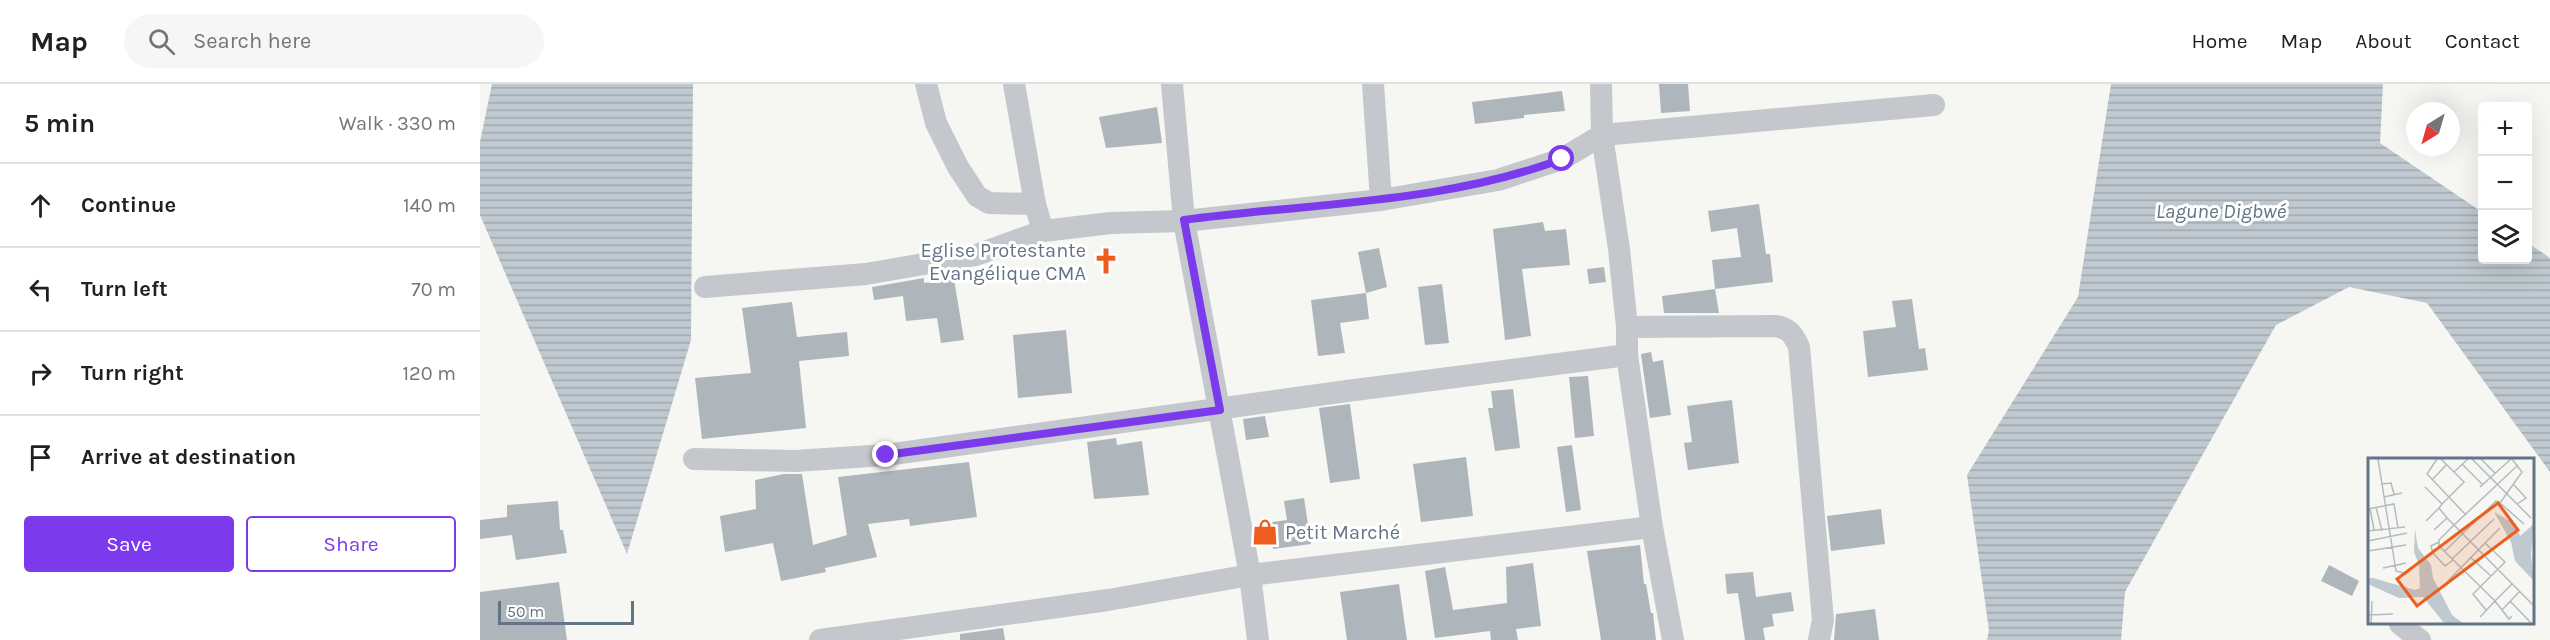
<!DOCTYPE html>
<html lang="en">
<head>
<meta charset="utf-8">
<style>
	body { margin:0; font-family:Karla,sans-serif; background:#f6f6f6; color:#202124 }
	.controls { position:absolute; right:18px; top:18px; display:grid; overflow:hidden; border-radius:6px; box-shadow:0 6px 24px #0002 }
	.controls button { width:54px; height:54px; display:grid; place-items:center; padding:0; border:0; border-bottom:2px solid #e0e0e0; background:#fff; color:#202124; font:30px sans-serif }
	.compass { position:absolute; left:1926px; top:18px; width:54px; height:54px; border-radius:50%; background:#fff; box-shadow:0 6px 24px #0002; rotate:217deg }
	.scale { position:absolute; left:18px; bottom:15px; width:136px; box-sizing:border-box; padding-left:6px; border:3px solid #647486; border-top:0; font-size:16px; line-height:21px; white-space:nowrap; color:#647486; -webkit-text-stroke:4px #fff; paint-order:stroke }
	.stop { position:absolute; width:18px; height:18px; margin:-14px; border:4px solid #7c3aed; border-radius:50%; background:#fff }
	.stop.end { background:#7c3aed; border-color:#fff; box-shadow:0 2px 6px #0008 }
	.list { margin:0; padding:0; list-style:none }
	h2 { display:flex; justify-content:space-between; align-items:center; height:78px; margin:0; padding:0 24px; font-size:26px }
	h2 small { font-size:20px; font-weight:400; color:#757577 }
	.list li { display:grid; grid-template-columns:39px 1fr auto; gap:18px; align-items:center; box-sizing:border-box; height:84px; padding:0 24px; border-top:2px solid #e0e0e0 }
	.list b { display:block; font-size:22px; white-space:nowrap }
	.list em { font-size:20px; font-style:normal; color:#757577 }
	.actions { display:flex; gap:12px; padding:18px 24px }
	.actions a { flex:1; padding:14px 0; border:2px solid #7c3aed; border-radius:6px; text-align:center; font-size:21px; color:#7c3aed }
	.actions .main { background:#7c3aed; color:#fff }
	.icon { flex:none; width:33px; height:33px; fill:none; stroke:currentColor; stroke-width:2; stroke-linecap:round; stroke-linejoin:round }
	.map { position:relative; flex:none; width:2070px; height:556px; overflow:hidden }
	header { display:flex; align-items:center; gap:36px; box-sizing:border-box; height:84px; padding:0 30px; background:#fff; border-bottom:2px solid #e0e0e0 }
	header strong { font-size:28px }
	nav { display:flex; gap:33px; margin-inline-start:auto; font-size:21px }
	.search { width:420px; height:54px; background:#f6f6f6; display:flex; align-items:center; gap:15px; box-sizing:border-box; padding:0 21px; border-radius:33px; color:#757577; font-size:22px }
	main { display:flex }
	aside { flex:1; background:#fff }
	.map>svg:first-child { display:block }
</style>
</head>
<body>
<header>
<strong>Map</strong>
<div class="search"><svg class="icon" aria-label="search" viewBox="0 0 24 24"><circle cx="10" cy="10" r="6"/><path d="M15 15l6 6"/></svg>Search here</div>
<nav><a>Home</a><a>Map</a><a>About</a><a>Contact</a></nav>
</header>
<main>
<aside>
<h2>5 min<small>Walk · 330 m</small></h2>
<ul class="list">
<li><svg class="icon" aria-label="ahead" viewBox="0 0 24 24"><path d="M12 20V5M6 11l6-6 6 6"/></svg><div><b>Continue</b></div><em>140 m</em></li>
<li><svg class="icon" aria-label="left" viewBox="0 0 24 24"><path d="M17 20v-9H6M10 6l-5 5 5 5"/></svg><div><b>Turn left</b></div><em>70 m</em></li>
<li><svg class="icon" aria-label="right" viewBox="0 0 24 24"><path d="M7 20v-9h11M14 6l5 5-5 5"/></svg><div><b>Turn right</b></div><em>120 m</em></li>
<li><svg class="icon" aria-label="arrive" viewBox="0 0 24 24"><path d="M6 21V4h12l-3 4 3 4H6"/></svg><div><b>Arrive at destination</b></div></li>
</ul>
<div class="actions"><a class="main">Save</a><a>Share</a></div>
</aside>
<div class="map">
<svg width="2070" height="556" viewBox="0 0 2070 556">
	<defs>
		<pattern id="water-rules" width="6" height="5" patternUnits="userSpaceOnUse" patternTransform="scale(1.5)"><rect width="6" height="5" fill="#bfc9cf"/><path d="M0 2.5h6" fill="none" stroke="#9fa8ae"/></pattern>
	</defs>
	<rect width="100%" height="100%" fill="#f6f7f3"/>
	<!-- water -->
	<g fill="url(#water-rules)">
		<path d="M12,0h201l-2,256 -64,214 -147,-339v-73z"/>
		<path d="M1631,0h272l-3,59 102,69v48h46v-17l22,15v214l-123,-169 -78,-16 -73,38 -151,267 -4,48h-134l2,-10 -22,-155 111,-178z"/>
	</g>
	<!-- building -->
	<g fill="#aeb5bb">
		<path d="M1179,0h29l2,27 -29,2z"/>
		<path d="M1082,7l3,20 -41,4v3l-49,6 -3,-22z"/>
		<path d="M677,23l5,36 -56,5 -7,-31z"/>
		<path d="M1279,120l7,50h4l3,28 -58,7 -3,-29 29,-3 -4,-29 -26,4 -3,-21z"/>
		<path d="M1063,138l2,9 21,-2 4,36 -48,4 9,67 -26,4 -12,-111z"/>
		<path d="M899,164l8,39 -21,6 -8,-41z"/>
		<path d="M1124,183l2,15 -17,2 -2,-15z"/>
		<path d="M444,194v5l30,-4 10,61 -23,3 -4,-25 -31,3 -3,-25 -29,4 -2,-13z"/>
		<path d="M962,200l7,59 -24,2 -7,-58z"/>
		<path d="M1235,205l4,24h-55l-2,-17z"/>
		<path d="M886,209l3,26 -29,4 5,30 -27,3 -7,-56z"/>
		<path d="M1432,215l7,50 6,-1 3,22 -60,7 -5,-46 33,-4 -4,-26z"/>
		<path d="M312,218l5,35 50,-5 2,24 -50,5 7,67 -104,11 -7,-61 56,-5 -9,-65z"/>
		<path d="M586,246l6,63 -54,5 -5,-63z"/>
		<path d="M1171,268l2,10 10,-2 8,55 -21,3 -9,-64z"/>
		<path d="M1108,292l6,60 -19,2 -6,-61z"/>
		<path d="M1033,305l7,59 -25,3 -7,-43h5l-2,-17z"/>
		<path d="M1252,316l7,63 -51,7 -4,-27 8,-1 -5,-36z"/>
		<path d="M870,320l10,75 -30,4 -11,-75z"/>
		<path d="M785,332l4,21 -23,3 -3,-21z"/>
		<path d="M636,354l1,7 25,-4 7,54 -55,4 -7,-57z"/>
		<path d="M1092,361l9,65 -15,2 -9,-65z"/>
		<path d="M986,373l7,59 -52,6 -8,-58z"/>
		<path d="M489,378l8,55 -67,9 -1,-7 -41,5 9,33 -52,11 1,4 -45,9 -8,-38 -48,9 -5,-36 36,-7 -1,-29 29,-6h18l11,71 34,-10 -9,-58z"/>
		<path d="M824,414l7,46 -38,5 -1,-9 -11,1 -3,-17 29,-4 -3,-19z"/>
		<path d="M78,417l2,29h3l4,23 -51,7 -4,-25 -32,4v-19l27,-3v-12z"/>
		<path d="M1401,425l4,35 -54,7 -4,-35z"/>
		<path d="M1160,461l4,39h2l5,29h2l3,27h-55l-14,-89z"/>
		<path d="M1053,479l8,63 -25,3 2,11h-27l-1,-9 -55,7 -10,-67 20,-4 8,43 54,-7 -1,-36z"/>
		<path d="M1849,481l30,16 -7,15 -31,-15z"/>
		<path d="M1273,488l3,25 35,-5 3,19 -22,3 2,12 -11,2 2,12h-20l-7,-47 -11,1 -2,-20z"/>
		<path d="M79,498l8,58h-87v-48z"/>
		<path d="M919,500l8,56h-60l-7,-48z"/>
		<path d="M1395,525l4,31h-45l2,-26z"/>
		<path d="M523,544l2,12h-45v-6z"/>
	</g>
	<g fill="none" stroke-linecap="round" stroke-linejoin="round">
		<!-- minor -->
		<g stroke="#c4c7cb" stroke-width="22">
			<path d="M446,0l10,39 22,44 19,29 12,7 46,1"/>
			<path d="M534,0l21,120 8,27 68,-8 73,-2 197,-21 117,-20 64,-21 40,-24 332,-30"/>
			<path d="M692,0l12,137 66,354 8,65"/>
			<path d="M893,0l8,116"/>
			<path d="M1121,0l1,51 17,114 8,78v28l25,172 21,113"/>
			<path d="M225,203l161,-13 110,-19 67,-24"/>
			<path d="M1147,243l148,-1c14,2 18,8 24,21l24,273 -4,20"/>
			<path d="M214,375l101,2 91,-6 461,-64 280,-36"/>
			<path d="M1920,540l20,16"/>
			<path d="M340,556l288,-40 142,-25 402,-48"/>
		</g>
	</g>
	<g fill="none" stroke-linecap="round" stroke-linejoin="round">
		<!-- route -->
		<path stroke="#7c3aed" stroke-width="8" d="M406,371l334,-45 -36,-190c126,-17 258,-16 378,-61"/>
	</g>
	<!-- icons -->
	<defs>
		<g id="church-bare" transform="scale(2.07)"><path d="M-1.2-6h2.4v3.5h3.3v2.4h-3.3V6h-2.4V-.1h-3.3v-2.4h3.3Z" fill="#ec5d1e" stroke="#fff" stroke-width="2.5" paint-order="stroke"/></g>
		<g id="shop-bare" transform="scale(2.07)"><path d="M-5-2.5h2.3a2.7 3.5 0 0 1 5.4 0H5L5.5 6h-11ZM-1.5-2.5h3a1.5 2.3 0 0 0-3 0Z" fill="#ec5d1e" stroke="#fff" stroke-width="2.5" paint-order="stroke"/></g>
	</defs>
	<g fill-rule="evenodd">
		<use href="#church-bare" x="626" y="177"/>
		<use href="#shop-bare" x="785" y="448"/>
	</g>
	<g text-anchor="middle" stroke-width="6" stroke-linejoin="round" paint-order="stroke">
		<!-- poi labels -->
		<g font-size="20" fill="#647486" stroke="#fff" text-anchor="end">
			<text x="606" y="173">Eglise Protestante<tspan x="606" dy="23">Evangélique CMA</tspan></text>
			<text x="805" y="455" text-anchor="start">Petit Marché</text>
		</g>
		<!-- water labels -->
		<g font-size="21" font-style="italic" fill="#5f7782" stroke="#fff">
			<text x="1741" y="134">Lagune Digbwé</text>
		</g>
	</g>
	<!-- overview -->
	<g transform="translate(1888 374)">
		<rect width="166" height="166" fill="#f6f7f3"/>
		<path d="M126,54l21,12 5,12 14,-12 -3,30 3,27 -19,-20 -4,-19zM47,71l3,19 13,17 2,13 19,37 12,9h-19l-22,-27 -24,1 -31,-14v-6h5l42,12 5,-2 -1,-23 -5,-13z" fill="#bfc9cf"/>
		<path fill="none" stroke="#b3bbc0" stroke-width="1.5" d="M10,1l18,112 11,3M69,1l-10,15 39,41M73,1l23,23 -22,22M104,1l59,59M113,1l14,14M94,6l21,21M150,7l-64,60 81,82M86,14l14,-13M64,22l15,-16M13,26l10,-1 3,11M146,27l12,13 -9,6M57,29l17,17 -3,4 8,10 -13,12M112,29l31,-28M16,39l18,-4M132,45l22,-31 -10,-13M132,45l24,21M8,49l6,24M2,50l4,22M0,51l26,-5 4,24M79,60l7,7 -15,15v6l56,55 -15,16M58,63l13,-13M0,73l37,-4M0,83l39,-8M71,84l-8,4 2,7 12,13 8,-6M117,85l15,-15M0,93l38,-6M77,93l51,-50 4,2M102,99l21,19M84,101l42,-40M15,110l23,-5M79,124l38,-39 20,19 -32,32 13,16M144,126l-17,17 14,18 3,-3M142,143l22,23M134,152l18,-19M0,157l25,-1M3,166l1,-23"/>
		<path fill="#ec5d1e" fill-opacity="0.15" stroke="#ec5d1e" stroke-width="3" d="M130,45l20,27 -101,76 -20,-27z"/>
		<rect width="166" height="166" fill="none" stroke="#647486" stroke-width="3"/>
	</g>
</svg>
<div class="controls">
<button>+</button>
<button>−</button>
<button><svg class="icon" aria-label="layers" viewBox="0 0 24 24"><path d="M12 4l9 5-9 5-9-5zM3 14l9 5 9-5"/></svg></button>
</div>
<svg class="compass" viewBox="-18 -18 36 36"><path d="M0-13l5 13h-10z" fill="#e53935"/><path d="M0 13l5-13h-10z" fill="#757577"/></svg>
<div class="scale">50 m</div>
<div class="stop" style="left:1082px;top:75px"></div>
<div class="stop end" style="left:406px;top:371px"></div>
</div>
</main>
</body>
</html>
